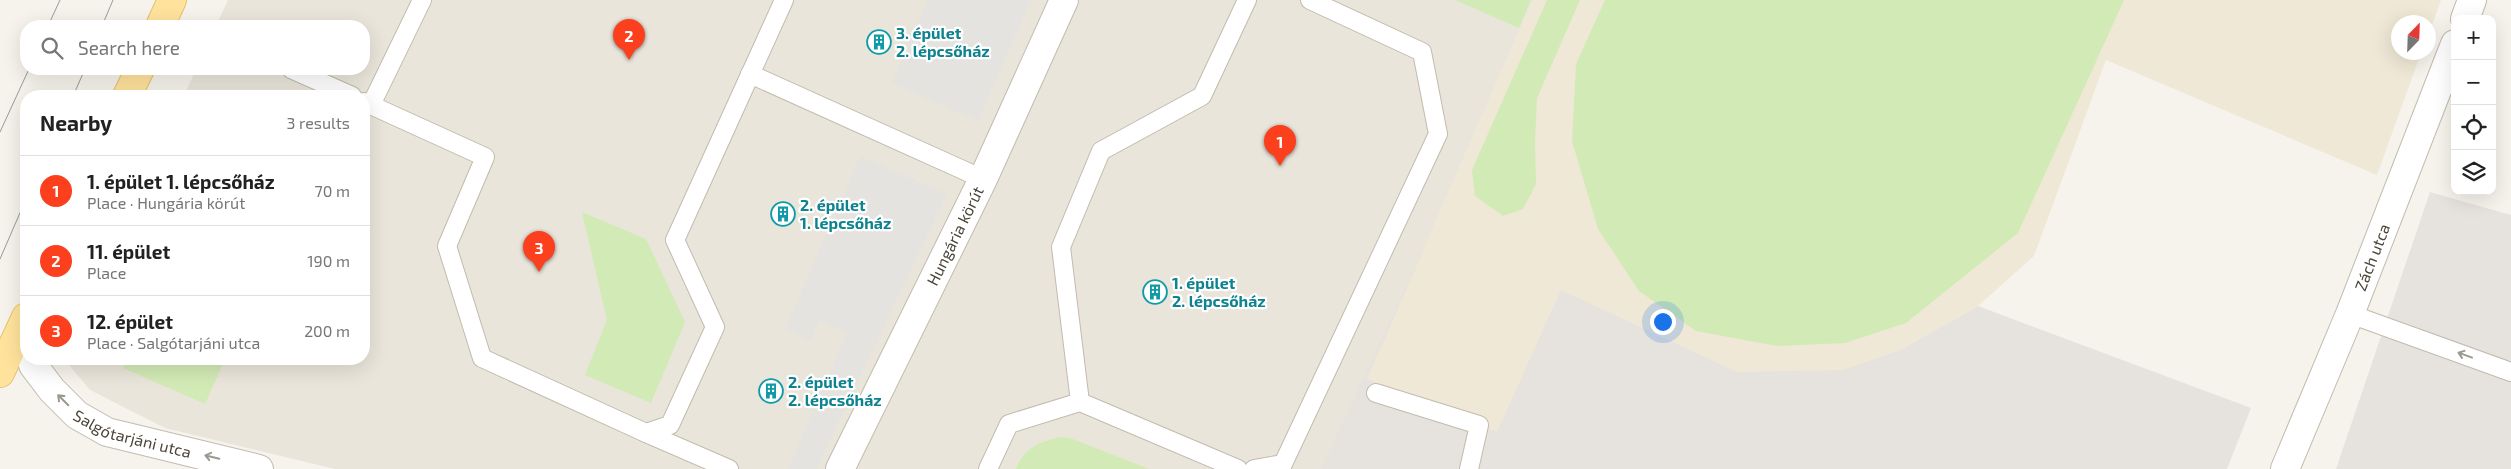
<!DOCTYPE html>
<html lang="en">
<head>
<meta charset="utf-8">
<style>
	body { margin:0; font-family:"Exo 2",sans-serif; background:#f6f6f6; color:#222 }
	.controls { position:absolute; right:15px; top:15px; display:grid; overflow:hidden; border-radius:10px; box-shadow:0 5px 20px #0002 }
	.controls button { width:45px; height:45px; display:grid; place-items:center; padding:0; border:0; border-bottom:1px solid #e0e0e0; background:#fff; color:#222; font:25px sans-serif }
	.compass { position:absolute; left:2391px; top:15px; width:45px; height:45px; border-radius:50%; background:#fff; box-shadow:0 5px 20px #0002; rotate:23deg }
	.you { position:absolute; left:1662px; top:321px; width:18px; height:18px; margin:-12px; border:4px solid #fff; border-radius:50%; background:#1a73e8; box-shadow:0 0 0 8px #1a73e833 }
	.badge { display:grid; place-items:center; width:32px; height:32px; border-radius:50%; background:#fc3f1d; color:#fff; font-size:16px; font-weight:700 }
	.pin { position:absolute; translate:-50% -41px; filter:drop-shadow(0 1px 2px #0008) }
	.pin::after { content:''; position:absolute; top:26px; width:18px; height:15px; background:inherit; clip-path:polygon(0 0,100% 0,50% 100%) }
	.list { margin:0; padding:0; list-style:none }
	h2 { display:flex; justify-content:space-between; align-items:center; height:65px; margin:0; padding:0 20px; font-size:21px }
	h2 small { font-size:16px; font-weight:400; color:#767676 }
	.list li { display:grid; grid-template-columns:32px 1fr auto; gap:15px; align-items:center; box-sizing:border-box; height:70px; padding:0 20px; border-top:1px solid #e0e0e0 }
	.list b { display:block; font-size:19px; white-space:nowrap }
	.list p { margin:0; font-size:16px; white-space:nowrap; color:#767676 }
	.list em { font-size:16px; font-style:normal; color:#767676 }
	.icon { flex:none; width:28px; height:28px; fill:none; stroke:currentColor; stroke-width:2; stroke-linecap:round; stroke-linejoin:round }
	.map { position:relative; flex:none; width:2511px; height:469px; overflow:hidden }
	.search { position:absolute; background:#fff; box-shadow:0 5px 20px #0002; left:20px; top:20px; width:350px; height:55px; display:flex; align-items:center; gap:12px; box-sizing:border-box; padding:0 18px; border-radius:20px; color:#767676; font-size:19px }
	.panel { position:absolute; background:#fff; box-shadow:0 5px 20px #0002; left:20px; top:90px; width:350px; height:275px; border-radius:20px }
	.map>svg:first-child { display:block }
</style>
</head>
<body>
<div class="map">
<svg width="2511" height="469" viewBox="0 0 2511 469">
	<rect width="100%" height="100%" fill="#f6f3ec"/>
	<!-- residential -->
	<path fill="#eae5da" d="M228,0h1305l-166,379 -43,90h-989l-170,-41 -75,-38 -26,-31h300v-263h-180l12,-27h168v-43h-148z"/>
	<!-- industrial -->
	<g fill="#e6e2dd">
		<path d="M2430,192l81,23v254h-175z"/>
		<path d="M1433,229l465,122 80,-45 273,102 -24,61h-906z"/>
	</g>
	<!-- education -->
	<path fill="#efe8d6" d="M1533,0h908l-12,33 -1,-11h-30v30l23,1 -44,122 -271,-115 -72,196 -56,50 -80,45 -55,19 -106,2 -176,-82 -64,142 -130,-53z"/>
	<!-- green -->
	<g fill="#d2eab5">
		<path d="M1455,0h76l-12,28z"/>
		<path d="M1547,0h33l-43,98 -2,44 1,42 -13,25 -20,7 -28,-20 -3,-26z"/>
		<path d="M1605,0h519l-106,233 -112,90 -61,20 -68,3 -81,-15 -57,-40 -41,-62 -26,-88 4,-77z"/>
		<path d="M582,212l64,27 39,83 -34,81 -66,-28 22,-55z"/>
		<path d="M127,359h98l-20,45 -82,-36z"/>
		<path d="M1060,437l10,1 79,31h-133c8,-21 23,-27 44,-32z"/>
	</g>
	<!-- parking -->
	<g fill="#e5e3e0">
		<path d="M928,0h103l-53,121 -87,-38z"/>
		<path d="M860,156l87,38 -131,275h-28l59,-136 -28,-12 -9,20 -25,-12z"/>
	</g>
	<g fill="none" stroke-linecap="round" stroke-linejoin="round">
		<!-- service casing -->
		<g stroke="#c2bbae" stroke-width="20">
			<g id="service">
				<path d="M291,69l61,27"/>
				<path d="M750,74l233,105"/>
				<path d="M364,102l121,55 -38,89 35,112 164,75 24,-8 45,-98 -40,-87 109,-240"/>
				<path d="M371,105l51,-105"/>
				<path d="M2350,314l161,58"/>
				<path d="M1376,393l103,32 -10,44"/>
				<path d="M1080,402l-19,-155 40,-96 101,-55 45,-96"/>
				<path d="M646,433l83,36"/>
				<path d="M988,469l21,-45 71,-22 158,67"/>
				<path d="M1254,469l29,-5 155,-330 -16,-82 -112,-52"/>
			</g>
		</g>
		<!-- minor casing -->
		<g stroke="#c2bbae" stroke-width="30">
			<g id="minor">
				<path d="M2465,19l7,-19"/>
				<path id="s1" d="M32,359l1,6 19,25 25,25 30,17 152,37"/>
				<path id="s2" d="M840,469l143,-290 81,-179"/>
				<path id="s3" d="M2285,469l65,-155 105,-270"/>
			</g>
		</g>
		<!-- primary casing -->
		<g stroke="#e6c16a" stroke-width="30">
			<g id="primary">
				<path d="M160,26l12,-26"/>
				<path d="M127,96l13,-27"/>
				<path d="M0,373l26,-56"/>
			</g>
		</g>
		<!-- service -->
		<use href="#service" stroke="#fff" stroke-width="18"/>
		<!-- minor -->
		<use href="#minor" stroke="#fff" stroke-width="28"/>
		<!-- primary -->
		<use href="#primary" stroke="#ffe39c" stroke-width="28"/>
		<!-- tram -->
		<g stroke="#9a9a9a" stroke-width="1">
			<path d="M48,26l12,-26"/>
			<path d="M102,26l11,-26"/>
			<path d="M73,96l12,-27"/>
			<path d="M0,132l29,-63"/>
			<path d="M0,259l26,-60"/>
		</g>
	</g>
	<!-- one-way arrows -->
	<defs><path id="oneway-shaft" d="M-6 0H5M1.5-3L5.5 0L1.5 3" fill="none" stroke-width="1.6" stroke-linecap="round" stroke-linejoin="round" transform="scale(1.25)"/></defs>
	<g stroke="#9c9892">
		<use href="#oneway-shaft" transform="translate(2465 355) rotate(-160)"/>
		<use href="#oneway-shaft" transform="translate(63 400) rotate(-135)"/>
		<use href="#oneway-shaft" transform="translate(212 457) rotate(-166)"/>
	</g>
	<!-- icons -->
	<defs>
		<g id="building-ring" transform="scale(1.25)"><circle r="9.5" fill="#fff" stroke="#0f9aa8" stroke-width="1.5"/><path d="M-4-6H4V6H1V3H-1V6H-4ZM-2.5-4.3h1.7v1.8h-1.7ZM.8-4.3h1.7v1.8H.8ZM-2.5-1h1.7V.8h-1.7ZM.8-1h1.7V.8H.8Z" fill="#0f9aa8"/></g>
	</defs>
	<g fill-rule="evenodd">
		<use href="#building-ring" x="879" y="42"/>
		<use href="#building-ring" x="783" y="214"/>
		<use href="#building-ring" x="1155" y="292"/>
		<use href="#building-ring" x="771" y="391"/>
	</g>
	<g text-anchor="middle" stroke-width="4.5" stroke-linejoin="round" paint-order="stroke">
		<!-- culture labels -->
		<g font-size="16" font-weight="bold" fill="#0d838f" stroke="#fff" text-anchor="start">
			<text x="896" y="39">3. épület<tspan x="896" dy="18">2. lépcsőház</tspan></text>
			<text x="800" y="211">2. épület<tspan x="800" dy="18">1. lépcsőház</tspan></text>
			<text x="1172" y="289">1. épület<tspan x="1172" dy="18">2. lépcsőház</tspan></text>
			<text x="788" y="388">2. épület<tspan x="788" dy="18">2. lépcsőház</tspan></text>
		</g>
		<!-- street labels -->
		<g font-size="16" fill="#4b4439" stroke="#fff">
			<text dy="6" stroke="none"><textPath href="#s2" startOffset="260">Hungária körút</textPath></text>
			<text dy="6" stroke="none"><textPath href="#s3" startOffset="229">Zách utca</textPath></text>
			<text dy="6" stroke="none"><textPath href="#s1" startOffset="132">Salgótarjáni utca</textPath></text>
		</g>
	</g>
</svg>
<div class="controls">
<button>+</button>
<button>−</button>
<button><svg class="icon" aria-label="locate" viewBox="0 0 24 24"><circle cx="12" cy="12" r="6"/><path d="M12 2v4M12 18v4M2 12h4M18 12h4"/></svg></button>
<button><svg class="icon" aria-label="layers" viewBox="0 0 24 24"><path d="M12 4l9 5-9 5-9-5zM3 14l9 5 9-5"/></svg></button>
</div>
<svg class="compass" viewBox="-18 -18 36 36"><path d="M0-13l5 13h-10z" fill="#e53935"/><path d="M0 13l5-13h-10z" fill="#767676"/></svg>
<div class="you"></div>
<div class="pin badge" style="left:1280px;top:166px">1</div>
<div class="pin badge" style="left:629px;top:60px">2</div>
<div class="pin badge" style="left:539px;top:272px">3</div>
<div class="search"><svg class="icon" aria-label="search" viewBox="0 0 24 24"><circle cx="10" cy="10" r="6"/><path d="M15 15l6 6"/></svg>Search here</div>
<section class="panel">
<h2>Nearby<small>3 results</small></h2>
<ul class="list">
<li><span class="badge">1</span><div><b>1. épület 1. lépcsőház</b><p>Place · Hungária körút</p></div><em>70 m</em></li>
<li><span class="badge">2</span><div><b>11. épület</b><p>Place</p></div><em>190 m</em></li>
<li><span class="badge">3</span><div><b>12. épület</b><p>Place · Salgótarjáni utca</p></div><em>200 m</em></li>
</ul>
</section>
</div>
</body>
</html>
